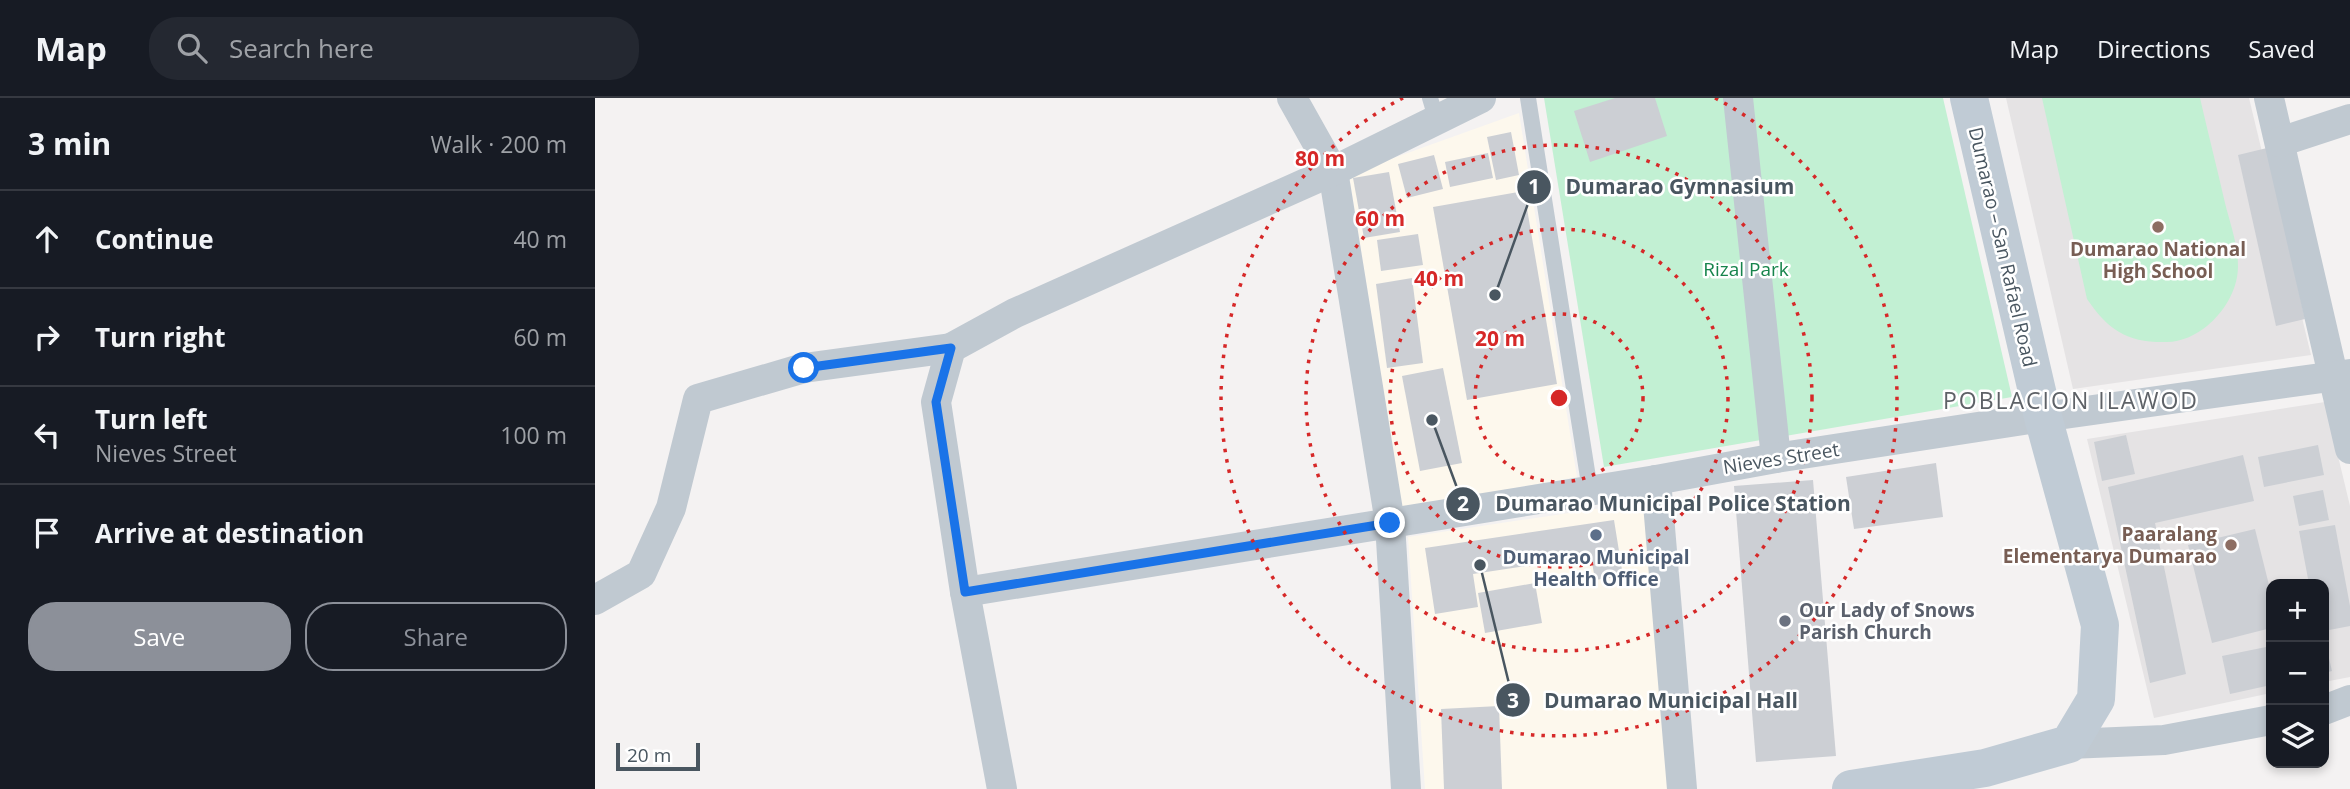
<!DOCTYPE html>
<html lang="en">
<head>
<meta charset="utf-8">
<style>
	body { margin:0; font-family:"Open Sans",sans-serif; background:#242831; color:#f1f3f6 }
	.controls { position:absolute; right:21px; bottom:21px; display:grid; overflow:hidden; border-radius:14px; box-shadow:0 4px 10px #0003 }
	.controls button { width:63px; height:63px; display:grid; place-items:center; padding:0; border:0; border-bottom:2px solid #363941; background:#171b24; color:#f1f3f6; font:35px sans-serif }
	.scale { position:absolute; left:21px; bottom:18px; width:84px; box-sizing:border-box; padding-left:7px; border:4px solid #495660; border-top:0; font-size:19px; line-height:24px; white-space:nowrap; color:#495660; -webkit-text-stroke:5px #fff; paint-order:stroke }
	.stop { position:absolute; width:21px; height:21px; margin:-16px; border:5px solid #1a73e8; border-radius:50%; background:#fff }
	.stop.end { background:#1a73e8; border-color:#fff; box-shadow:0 2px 7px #0008 }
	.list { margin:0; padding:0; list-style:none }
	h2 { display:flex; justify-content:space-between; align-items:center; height:91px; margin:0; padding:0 28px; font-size:30px }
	h2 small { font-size:23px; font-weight:400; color:#9ea1a6 }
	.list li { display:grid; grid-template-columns:46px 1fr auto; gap:21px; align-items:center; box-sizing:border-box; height:98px; padding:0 28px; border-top:2px solid #363941 }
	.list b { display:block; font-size:26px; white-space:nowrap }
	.list p { margin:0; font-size:23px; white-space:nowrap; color:#9ea1a6 }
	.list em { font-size:23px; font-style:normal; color:#9ea1a6 }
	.actions { display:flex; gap:14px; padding:21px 28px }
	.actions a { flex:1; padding:16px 0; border:2px solid #8c9099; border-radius:28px; text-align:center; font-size:24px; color:#8c9099 }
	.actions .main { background:#8c9099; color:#fff }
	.icon { flex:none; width:38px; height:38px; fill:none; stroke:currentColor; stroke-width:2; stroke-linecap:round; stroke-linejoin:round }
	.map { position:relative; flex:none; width:1755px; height:691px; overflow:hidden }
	header { display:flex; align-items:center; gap:42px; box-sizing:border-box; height:98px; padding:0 35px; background:#171b24; border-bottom:2px solid #363941 }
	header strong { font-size:33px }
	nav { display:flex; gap:38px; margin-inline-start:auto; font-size:24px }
	.search { width:490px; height:63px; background:#242831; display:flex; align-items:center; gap:18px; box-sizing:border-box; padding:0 24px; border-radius:28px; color:#9ea1a6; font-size:26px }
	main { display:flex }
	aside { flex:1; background:#171b24 }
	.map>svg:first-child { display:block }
</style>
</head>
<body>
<header>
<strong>Map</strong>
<div class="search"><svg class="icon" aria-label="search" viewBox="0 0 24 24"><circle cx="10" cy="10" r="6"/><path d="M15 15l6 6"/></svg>Search here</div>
<nav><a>Map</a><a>Directions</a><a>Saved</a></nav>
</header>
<main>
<aside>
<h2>3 min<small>Walk · 200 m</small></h2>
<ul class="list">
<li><svg class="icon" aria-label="ahead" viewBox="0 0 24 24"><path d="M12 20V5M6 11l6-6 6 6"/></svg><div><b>Continue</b></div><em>40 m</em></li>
<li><svg class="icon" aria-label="right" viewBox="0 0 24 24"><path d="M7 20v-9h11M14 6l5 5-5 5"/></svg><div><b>Turn right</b></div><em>60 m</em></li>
<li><svg class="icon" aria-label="left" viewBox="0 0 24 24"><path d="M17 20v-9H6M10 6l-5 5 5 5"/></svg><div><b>Turn left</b><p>Nieves Street</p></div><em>100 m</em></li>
<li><svg class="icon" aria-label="arrive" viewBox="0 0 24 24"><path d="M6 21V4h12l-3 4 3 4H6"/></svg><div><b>Arrive at destination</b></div></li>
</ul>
<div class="actions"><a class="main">Save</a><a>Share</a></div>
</aside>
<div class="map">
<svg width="1755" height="691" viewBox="0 0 1755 691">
	<rect width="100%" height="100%" fill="#f4f2f2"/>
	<!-- commercial -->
	<g fill="#fdf8ed">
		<path d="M924,15l58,364 -175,31 -53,-334z"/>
		<path d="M1054,403l24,288h-248l-17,-252z"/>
	</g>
	<!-- education -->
	<g fill="#e5e3e4">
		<path d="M1411,0h243l62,257 -238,34z"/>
		<path d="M1730,304l25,104v171l-26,5v-98h-53v109l-117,25 -67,-279z"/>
	</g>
	<!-- green -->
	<g fill="#c2f0d3">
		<path d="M949,0h399l69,299 -408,70z"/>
		<path d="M1447,0h158c8,35 17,70 25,105 5,20 13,42 13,63 0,24 -14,46 -31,60 -11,9 -26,16 -40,16 -39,1 -58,-11 -80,-43z"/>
	</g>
	<!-- building -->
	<g fill="#cccfd4">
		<path d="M1020,0h40l12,38 -77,26 -16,-51z"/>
		<path d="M916,34l8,43 -23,5 -9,-43z"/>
		<path d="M1672,50l38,171 -29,7 -38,-171z"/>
		<path d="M893,55l5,25 -43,9 -5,-25z"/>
		<path d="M839,57l9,34 -36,9 -9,-34z"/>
		<path d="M794,74l11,60 -36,6 -11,-60z"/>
		<path d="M929,93l33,193 -90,16 -34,-193z"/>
		<path d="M823,136l5,31 -42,6 -4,-31z"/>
		<path d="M817,180l11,85 -36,5 -11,-84z"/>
		<path d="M848,270l19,95 -42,8 -18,-95z"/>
		<path d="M1531,337l9,39 -33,7 -8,-39z"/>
		<path d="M1723,347l6,30 -60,12 -6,-30z"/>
		<path d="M1648,357l11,46 -99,22 31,151 -36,9 -42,-196z"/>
		<path d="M1341,365l7,54 -89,12 -8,-52z"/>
		<path d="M1218,382l23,276 -80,6 -22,-276z"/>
		<path d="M1728,392l6,30 -30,6 -6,-30z"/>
		<path d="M1019,422l9,56 -28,4 -4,-24 -118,18 5,33 -43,7 -10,-66z"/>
		<path d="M1740,427l15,81v20l-26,5v-47h-15l-10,-53z"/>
		<path d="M1660,431l16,64v35l-59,15 -24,-98z"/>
		<path d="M940,485l7,40 -57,10 -7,-40z"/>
		<path d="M1729,539l8,34 -8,2z"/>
		<path d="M1676,548v39l-41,9 -8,-38z"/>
		<path d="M904,608l3,83h-58l-3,-80z"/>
	</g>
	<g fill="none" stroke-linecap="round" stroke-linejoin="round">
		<!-- lane -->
		<g stroke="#c0c9d1" stroke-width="16">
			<path d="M835,0l6,20"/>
			<path d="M933,0l62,392"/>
		</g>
		<!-- street -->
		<g stroke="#c0c9d1" stroke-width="30">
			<path d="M697,0l41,73 57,352 16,266"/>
			<path d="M1143,0l38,360"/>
			<path d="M1674,0l81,351"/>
			<path d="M1685,44l70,-23"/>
			<path d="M1061,382l26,309"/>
			<path d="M370,494l691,-112 120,-22 267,-41 307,-43"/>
			<path d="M0,502l46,-26 30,-66 27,-109 106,-31 147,-20"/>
			<path d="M1729,612l26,-10"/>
			<path d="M1474,646l95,-4 107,-20"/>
			<path d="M407,691l-37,-197 -29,-190 15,-54 64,-35 318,-142 148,-73"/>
		</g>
		<!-- secondary -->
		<path stroke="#c0cbd5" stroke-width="38" d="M1256,691l134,-21 84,-24 27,-45 4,-74 -57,-208 -74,-319"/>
	</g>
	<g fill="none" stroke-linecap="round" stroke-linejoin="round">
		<!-- route -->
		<path stroke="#1a73e8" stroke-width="9" d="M209,270l147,-20 -15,54 29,190 425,-69"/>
	</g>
	<!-- distance rings -->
	<g fill="none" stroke="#d62828" stroke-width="3.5" stroke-dasharray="3.5 7">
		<circle cx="964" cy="300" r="84"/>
		<circle cx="964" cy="300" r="169"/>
		<circle cx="964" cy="300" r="253"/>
		<path d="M1120 0A338 338 0 1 1 808 0"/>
	</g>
	<!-- markers -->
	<g fill="#8d6e63" stroke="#fff" stroke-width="2.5">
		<circle cx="1563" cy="129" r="7"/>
		<circle cx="1636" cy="447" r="7"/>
	</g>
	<circle fill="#5c6f8a" stroke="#fff" stroke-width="2.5" cx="1001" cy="437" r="7"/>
	<circle fill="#6b7280" stroke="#fff" stroke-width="2.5" cx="1190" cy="523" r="7"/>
	<g text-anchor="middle" stroke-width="5" stroke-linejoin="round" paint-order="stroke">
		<!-- street labels -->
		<g font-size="19" fill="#495660" stroke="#fff">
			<text transform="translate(1408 149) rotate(77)" y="7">Dumarao – San Rafael Road</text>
			<text transform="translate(1186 360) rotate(-9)" y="7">Nieves Street</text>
		</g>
		<!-- education labels -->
		<g font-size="19" font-weight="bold" fill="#785e54" stroke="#fff">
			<text x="1563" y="158">Dumarao National<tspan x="1563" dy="22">High School</tspan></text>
			<text x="1622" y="443" text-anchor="end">Paaralang<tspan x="1622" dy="22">Elementarya Dumarao</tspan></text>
		</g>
		<!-- park labels -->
		<g font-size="19" fill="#17844c" stroke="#fff">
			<text x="1151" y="178">Rizal Park</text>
		</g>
		<!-- service labels -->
		<g font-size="19" font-weight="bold" fill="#4e5e75" stroke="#fff">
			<text x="1001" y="466">Dumarao Municipal<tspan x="1001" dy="22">Health Office</tspan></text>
		</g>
		<!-- worship labels -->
		<g font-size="19" font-weight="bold" fill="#5b616d" stroke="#fff" text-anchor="start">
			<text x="1204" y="519">Our Lady of Snows<tspan x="1204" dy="22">Parish Church</tspan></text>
		</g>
		<!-- quarter labels -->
		<g font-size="23" letter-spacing="2" fill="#5e6267" stroke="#fff">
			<text x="1476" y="311">POBLACION ILAWOD</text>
		</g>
	</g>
	<circle cx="964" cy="300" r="10" fill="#d62828" stroke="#fff" stroke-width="3.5"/>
	<g font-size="21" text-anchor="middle" font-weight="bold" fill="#d62828" stroke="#fff" stroke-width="5" stroke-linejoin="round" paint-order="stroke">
		<text x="725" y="68">80 m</text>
		<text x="785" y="128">60 m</text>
		<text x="844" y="188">40 m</text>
		<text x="905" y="248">20 m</text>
	</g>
	<!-- callouts -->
	<path fill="none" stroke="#495660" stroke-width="2.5" d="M900 197L939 89M837 322L868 406M885 467L918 602"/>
	<g fill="#495660" stroke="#fff" stroke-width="2.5">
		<circle cx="900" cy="197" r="7"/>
		<circle cx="837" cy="322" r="7"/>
		<circle cx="885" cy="467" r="7"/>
		<circle cx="939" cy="89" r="18"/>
		<circle cx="868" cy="406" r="18"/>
		<circle cx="918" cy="602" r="18"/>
	</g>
	<g font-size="21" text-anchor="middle" font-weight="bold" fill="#fff">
		<text x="939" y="96">1</text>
		<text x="868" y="413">2</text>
		<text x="918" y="610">3</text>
	</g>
	<g font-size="21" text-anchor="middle" font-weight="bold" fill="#495660" stroke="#fff" stroke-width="5" stroke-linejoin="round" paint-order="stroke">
		<text x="1085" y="96">Dumarao Gymnasium</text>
		<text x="1078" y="413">Dumarao Municipal Police Station</text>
		<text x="1076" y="610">Dumarao Municipal Hall</text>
	</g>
</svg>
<div class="controls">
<button>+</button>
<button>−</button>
<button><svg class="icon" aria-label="layers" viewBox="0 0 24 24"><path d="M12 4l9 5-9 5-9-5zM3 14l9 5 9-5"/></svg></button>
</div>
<div class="scale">20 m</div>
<div class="stop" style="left:209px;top:270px"></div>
<div class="stop end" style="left:795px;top:425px"></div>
</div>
</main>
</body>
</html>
